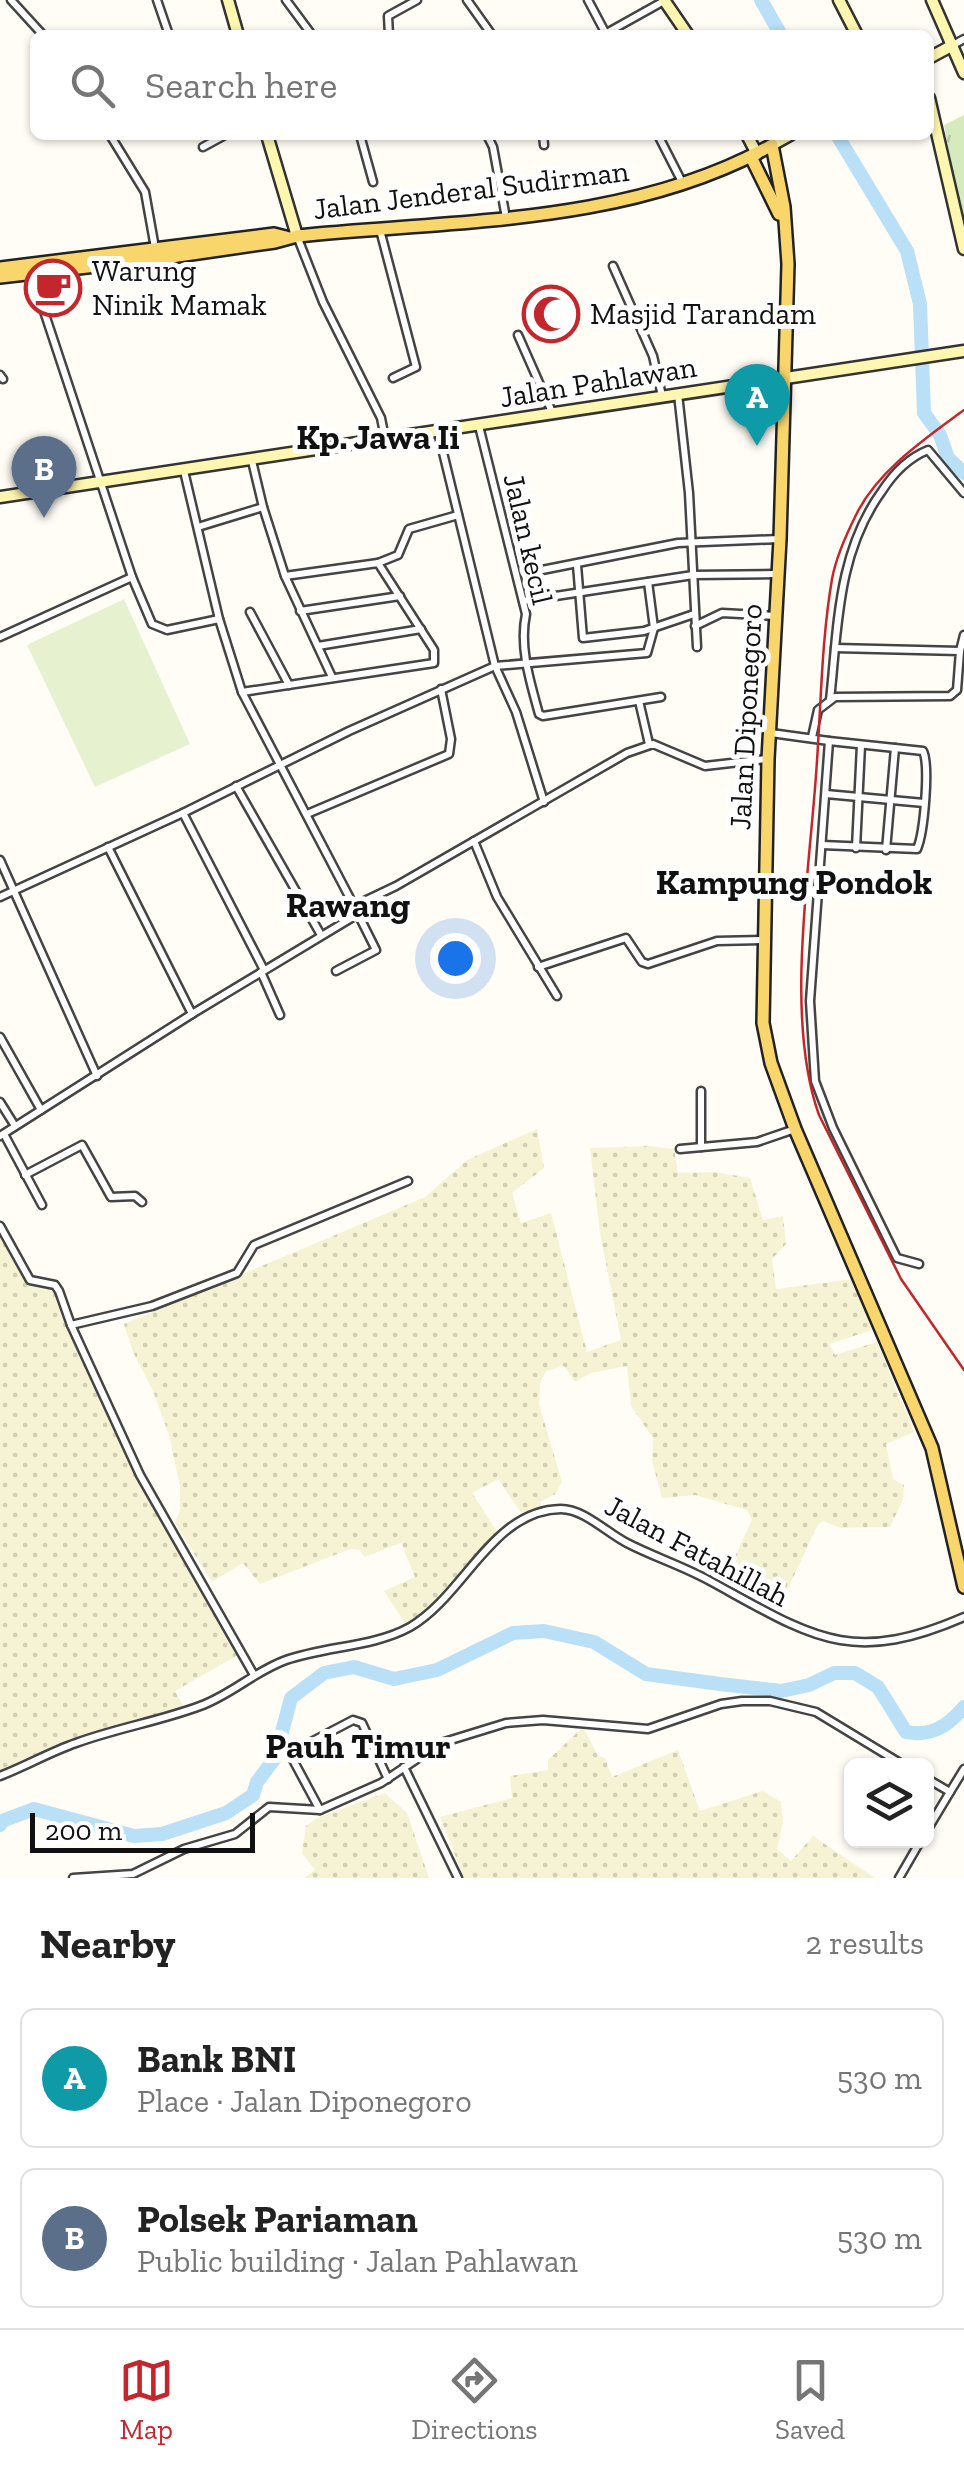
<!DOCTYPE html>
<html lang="en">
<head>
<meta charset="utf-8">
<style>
	body { margin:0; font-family:"Zilla Slab",serif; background:#f2f2f2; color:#222 }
	.controls { position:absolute; right:30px; bottom:30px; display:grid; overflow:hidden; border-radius:15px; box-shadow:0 2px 8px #0004 }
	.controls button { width:90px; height:90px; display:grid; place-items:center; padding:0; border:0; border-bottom:2px solid #e0e0e0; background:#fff; color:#222; font:50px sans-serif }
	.scale { position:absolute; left:30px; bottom:25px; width:225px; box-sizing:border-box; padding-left:10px; border:5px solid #111; border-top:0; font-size:28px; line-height:35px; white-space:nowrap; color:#111; -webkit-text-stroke:8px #fff; paint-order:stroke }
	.you { position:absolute; left:455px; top:958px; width:35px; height:35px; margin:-25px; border:8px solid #fff; border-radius:50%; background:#1a73e8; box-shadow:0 0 0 15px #1a73e833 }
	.badge { display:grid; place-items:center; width:65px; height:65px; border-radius:50%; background:#c4262e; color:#fff; font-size:32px; font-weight:700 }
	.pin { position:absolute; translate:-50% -82px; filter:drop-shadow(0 2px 5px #0008) }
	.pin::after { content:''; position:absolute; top:52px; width:35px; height:30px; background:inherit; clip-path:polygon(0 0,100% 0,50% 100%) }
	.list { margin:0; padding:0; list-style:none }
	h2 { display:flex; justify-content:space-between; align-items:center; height:130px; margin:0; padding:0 40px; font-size:42px }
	h2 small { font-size:32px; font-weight:400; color:#767676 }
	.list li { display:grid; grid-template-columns:65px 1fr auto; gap:30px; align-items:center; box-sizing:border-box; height:140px; margin:0 20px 20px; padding:0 20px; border:2px solid #e0e0e0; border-radius:15px }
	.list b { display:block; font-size:38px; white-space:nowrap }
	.list p { margin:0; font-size:32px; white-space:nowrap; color:#767676 }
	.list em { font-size:32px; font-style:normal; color:#767676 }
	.icon { flex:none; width:55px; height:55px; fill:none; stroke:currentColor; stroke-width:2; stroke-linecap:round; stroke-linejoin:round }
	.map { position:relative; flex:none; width:964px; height:1878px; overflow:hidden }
	.search { position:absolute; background:#fff; box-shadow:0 2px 8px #0004; left:30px; right:30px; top:30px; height:110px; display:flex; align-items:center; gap:25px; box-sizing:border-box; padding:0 35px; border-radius:15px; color:#767676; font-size:38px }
	.sheet { height:450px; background:#fff }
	nav { display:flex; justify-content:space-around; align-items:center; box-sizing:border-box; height:140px; border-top:2px solid #e0e0e0; background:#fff; font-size:28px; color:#767676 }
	nav a { display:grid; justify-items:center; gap:5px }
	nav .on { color:#c4262e }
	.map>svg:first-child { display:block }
</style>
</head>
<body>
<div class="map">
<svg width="964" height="1878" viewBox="0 0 964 1878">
	<defs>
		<pattern id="farmland-dots" width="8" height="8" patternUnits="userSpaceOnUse" patternTransform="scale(2.5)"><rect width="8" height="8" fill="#f6f3d4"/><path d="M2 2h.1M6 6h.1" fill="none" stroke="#d2cfb5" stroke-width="1.8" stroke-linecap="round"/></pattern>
		<pattern id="park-tufts" width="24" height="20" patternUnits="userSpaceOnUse" patternTransform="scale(2.5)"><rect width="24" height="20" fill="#d5ebbd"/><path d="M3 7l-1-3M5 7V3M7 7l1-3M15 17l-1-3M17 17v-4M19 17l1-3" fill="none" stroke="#b6c8a1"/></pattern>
	</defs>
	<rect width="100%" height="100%" fill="#fffdf5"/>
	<!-- farmland -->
	<g fill="url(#farmland-dots)">
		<path d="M537,1129l7,39 -32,25 9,30 30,-10 36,139 34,-12 -21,-107 -10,-85 61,-2 23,3 4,24 36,-1 36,6 13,42 20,-4 3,28 -14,15 4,30 78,-10 18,51 -43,14 6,11 42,-13 37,90 -28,12 7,35 11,6 -1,14 -13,28 -49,1 -18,-7 -6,5 -38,82 -51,-37 24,-51 -5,-10 -52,-15 -33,3 -10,-37 1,-23 -22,-32 -4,-40 -36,7 -16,9 -11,-16 -18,5 -6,12 -1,21 23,78 -7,12 -15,8 3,7 -22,4 -23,-34 -26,14 26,40 -70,80 -22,12 -22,-34 31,-14 -14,-34 -37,14 -5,-7 -9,-1 -90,35 -17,-21 -31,19 -37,-59 5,-13v-24l-11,-51 -16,-44 -20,-39 -9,-28 301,-127 42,-37z"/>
		<path d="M0,1225l35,60 21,3 88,198 99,166 -68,39 8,15 -183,68z"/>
		<path d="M583,1727l15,29 7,2 7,19 66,-27 22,61 63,-20 18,11 2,20 -6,27 14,12 22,-25 62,42h-411l-24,-61 72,-19 -2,-22 38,-6v-10z"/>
		<path d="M385,1793l22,20 22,65h-125l11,-8 -13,-17 4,-27 11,-8z"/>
	</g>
	<!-- park -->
	<path fill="url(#park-tufts)" d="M964,115v114h-1l-19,-104z"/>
	<!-- pitch -->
	<path fill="#e6f2cf" d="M124,599l66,145 -95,43 -68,-142z"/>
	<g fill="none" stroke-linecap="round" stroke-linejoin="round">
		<!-- river -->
		<g stroke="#b9e0f7" stroke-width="14">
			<path d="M761,0l20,35"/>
			<path d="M837,135l70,116 13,53 4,109 16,22 8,23 16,15"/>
			<path d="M0,1825l2,-4 32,-12 100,27 28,-2 64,-21 27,-18 4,-13 18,-24 16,-60 33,-25 30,-6 40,12 43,-9 76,-37 31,-2 50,11 52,32 74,10 61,7 28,-6 25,-12h21l23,14 28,45c25,5 42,-6 58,-25"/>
		</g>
		<!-- street casing -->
		<g stroke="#444" stroke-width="11">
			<g id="street">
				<path d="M11,0l32,35"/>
				<path d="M157,0l12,35"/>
				<path d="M286,0l26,35"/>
				<path d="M467,0l25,35"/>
				<path d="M588,0l18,34"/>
				<path d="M389,35l-1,-19 29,-16"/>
				<path d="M603,35l61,-34"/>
				<path d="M953,45l11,-6"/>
				<path d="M110,135l35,57 10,56"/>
				<path d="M360,135l13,47"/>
				<path d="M487,135l6,12 13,71"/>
				<path d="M543,135l1,10"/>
				<path d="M658,135l25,49"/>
				<path d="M203,147l22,-12"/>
				<path d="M380,230l36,137 -23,11"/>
				<path d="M297,236l26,66 58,116 4,20"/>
				<path d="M613,266l40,90 9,40"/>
				<path d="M32,275l100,302 20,47 15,6 52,-11"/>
				<path d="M518,335l34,77"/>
				<path d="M0,375l3,4"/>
				<path d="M678,394l11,99 8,154"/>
				<path d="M479,426l47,188c-7,33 4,67 13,100l4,2 118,-19"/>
				<path d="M252,461l11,46"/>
				<path d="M184,471l35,148 23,73 112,214"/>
				<path d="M198,527l65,-20 22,69"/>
				<path d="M378,563l20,-8 11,-26 49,-14"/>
				<path d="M577,565l6,73 61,-7 50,-17"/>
				<path d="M542,570l136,-27 101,-4"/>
				<path d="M523,601l170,-26 84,-1"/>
				<path d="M300,611l100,-15"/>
				<path d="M250,612l39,73"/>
				<path d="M695,626l27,-13 54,3"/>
				<path d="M0,637l132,-60"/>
				<path d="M318,646l103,-17"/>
				<path d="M960,651l4,-16"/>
				<path d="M242,692l192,-29v-13l-56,-87 -93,13 47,101"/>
				<path d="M830,700c8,-73 7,-147 52,-209 11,-17 26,-33 46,-41l36,43"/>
				<path d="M639,701l10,43"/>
				<path d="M771,733l58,8 -19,260 5,80 18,47 64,130 22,6"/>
				<path d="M812,737l6,-27 17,-13 115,-1 7,-6 3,-39 -125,-3"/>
				<path d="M236,786l85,149"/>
				<path d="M826,794l98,9"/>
				<path d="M544,802l-28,-90 -21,-46 152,-13 7,-25 -6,-46"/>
				<path d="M183,813l81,157"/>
				<path d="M307,814l142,-60 2,-15 -10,-50"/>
				<path d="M474,841l23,56 60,99"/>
				<path d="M822,845l95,4c7,-16 13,-83 6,-98l-94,-10"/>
				<path d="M108,847l84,167"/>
				<path d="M856,848l5,-103"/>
				<path d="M886,850l9,-102"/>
				<path d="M0,860l97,216"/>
				<path d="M0,897l183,-84 166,-82 146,-65 -57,-234"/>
				<path d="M538,967l88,-29 16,24 6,2 69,-23 45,-1"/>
				<path d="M336,971l40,-21 -18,-36"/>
				<path d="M261,972l19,43"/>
				<path d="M0,1037l41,73"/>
				<path d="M0,1102l15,24"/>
				<path d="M4,1134l38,71"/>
				<path d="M0,1136l192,-122 166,-100 -4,-8 42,-20 231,-133 26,-9 52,22 61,-7"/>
				<path d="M701,1147v-56"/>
				<path d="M680,1149l77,-7 38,-13"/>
				<path d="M25,1175l57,-30 29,52 24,-1 7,6"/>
				<path d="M0,1226l30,54 25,5 4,6 12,34 69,150 114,200"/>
				<path d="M71,1325l81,-19 85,-33 17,-28 154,-64"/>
				<path d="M404,1767l54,111"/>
				<path d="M0,1776c26,-10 50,-24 76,-33 41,-15 84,-22 124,-37 31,-11 55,-35 86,-46 40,-14 88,-13 124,-33 55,-32 82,-117 151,-118 23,0 46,24 66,34 27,14 56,23 83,38 101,55 139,86 254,36"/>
				<path d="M926,1778l24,14 14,-23"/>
				<path d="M320,1810l-28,-52v-6l61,-32 9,3 26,56"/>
				<path d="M926,1832l24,-40"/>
				<path d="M73,1878l60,-4 51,-25 51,-15 34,-27 51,3 61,-27 60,-40 65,-20 37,-3 105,9 73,-25 21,-3h28l46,11 89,54"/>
				<path d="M899,1878l22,-38"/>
			</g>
		</g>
		<!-- secondary casing -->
		<g stroke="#333" stroke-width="15">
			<g id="secondary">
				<path d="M228,0l10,35"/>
				<path d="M664,0l24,35"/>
				<path d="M839,0l18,35"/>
				<path d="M932,0l32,73"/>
				<path d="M929,58l24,-13"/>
				<path d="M929,98l35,151"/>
				<path d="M267,135l30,101"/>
				<path d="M747,135l10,19"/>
				<path d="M772,145l18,-10"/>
				<path d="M0,497l964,-146"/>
			</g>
		</g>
		<!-- primary casing -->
		<g stroke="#222" stroke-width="16">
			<g id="primary">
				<path d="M751,157l28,57"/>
				<path d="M0,268l274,-34 12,3"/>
				<path d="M0,277l157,-18 118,-17 22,-6c159,-16 332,-11 475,-91l12,62 4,57 -8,275 -12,220 -5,264 8,40 24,66 137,319 32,139"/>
			</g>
		</g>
		<!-- street -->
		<use href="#street" stroke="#fff" stroke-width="6"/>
		<!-- secondary -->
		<use href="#secondary" stroke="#fff6b0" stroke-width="10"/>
		<!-- primary -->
		<use href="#primary" stroke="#f9d66b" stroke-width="11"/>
		<!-- rail -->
		<path stroke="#c4262e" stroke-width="2.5" d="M964,410c-38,28 -87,61 -108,105 -10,20 -20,42 -24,64 -11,64 -11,132 -16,196 -7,101 -31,245 3,340l82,164 63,91"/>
	</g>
	<!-- icons -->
	<defs>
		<g id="cafe-ring" transform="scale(2.875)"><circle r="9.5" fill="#fff" stroke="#c4262e" stroke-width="1.5"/><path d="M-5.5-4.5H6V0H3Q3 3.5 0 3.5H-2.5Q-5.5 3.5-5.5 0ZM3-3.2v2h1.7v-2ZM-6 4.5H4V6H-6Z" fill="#c4262e"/></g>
		<g id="mosque-ring" transform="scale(2.875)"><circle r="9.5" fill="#fff" stroke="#c4262e" stroke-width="1.5"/><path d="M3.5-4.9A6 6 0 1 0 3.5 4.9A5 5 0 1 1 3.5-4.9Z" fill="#c4262e"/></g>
	</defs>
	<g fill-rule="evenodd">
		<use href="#cafe-ring" x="53" y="288"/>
		<use href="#mosque-ring" x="551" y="314"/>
	</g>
	<g text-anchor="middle" stroke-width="10" stroke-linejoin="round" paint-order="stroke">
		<!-- street labels -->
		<g font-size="30" fill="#111" stroke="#fff">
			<text transform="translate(471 190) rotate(-7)" y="10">Jalan Jenderal Sudirman</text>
			<text transform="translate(598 382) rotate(-9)" y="10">Jalan Pahlawan</text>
			<text transform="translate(528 539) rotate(77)" y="10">Jalan kecil</text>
			<text transform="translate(746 717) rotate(-87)" y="10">Jalan Diponegoro</text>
			<text transform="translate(697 1551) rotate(28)" y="10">Jalan Fatahillah</text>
		</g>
		<!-- poi labels -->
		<g font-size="30" fill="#111" stroke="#fff" text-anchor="start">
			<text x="92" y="281">Warung<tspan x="92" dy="34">Ninik Mamak</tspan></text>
			<text x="590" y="324">Masjid Tarandam</text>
		</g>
		<!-- quarter labels -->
		<g font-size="35" font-weight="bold" fill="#111" stroke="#fff">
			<text x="378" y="449">Kp. Jawa Ii</text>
			<text x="794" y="894">Kampung Pondok</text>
			<text x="348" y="917">Rawang</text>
			<text x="358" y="1758">Pauh Timur</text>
		</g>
	</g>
</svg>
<div class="controls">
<button><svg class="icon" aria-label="layers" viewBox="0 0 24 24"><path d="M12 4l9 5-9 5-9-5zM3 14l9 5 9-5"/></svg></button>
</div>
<div class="scale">200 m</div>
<div class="you"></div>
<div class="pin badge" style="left:757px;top:446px;background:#0f9aa8">A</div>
<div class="pin badge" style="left:44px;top:518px;background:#5c6f8a">B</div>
<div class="search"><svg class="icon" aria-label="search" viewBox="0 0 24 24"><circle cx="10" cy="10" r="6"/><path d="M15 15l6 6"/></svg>Search here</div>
</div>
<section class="sheet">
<h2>Nearby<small>2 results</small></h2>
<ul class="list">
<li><span class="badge" style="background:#0f9aa8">A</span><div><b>Bank BNI</b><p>Place · Jalan Diponegoro</p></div><em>530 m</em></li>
<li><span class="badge" style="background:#5c6f8a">B</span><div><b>Polsek Pariaman</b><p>Public building · Jalan Pahlawan</p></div><em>530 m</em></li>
</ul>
</section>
<nav>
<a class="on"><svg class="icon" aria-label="map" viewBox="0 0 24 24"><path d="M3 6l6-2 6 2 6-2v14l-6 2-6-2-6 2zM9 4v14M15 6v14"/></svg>Map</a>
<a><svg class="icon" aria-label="directions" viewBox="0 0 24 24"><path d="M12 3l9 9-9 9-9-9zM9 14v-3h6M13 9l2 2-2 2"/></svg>Directions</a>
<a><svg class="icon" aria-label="saved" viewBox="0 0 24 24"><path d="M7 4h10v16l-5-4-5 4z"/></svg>Saved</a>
</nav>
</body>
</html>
